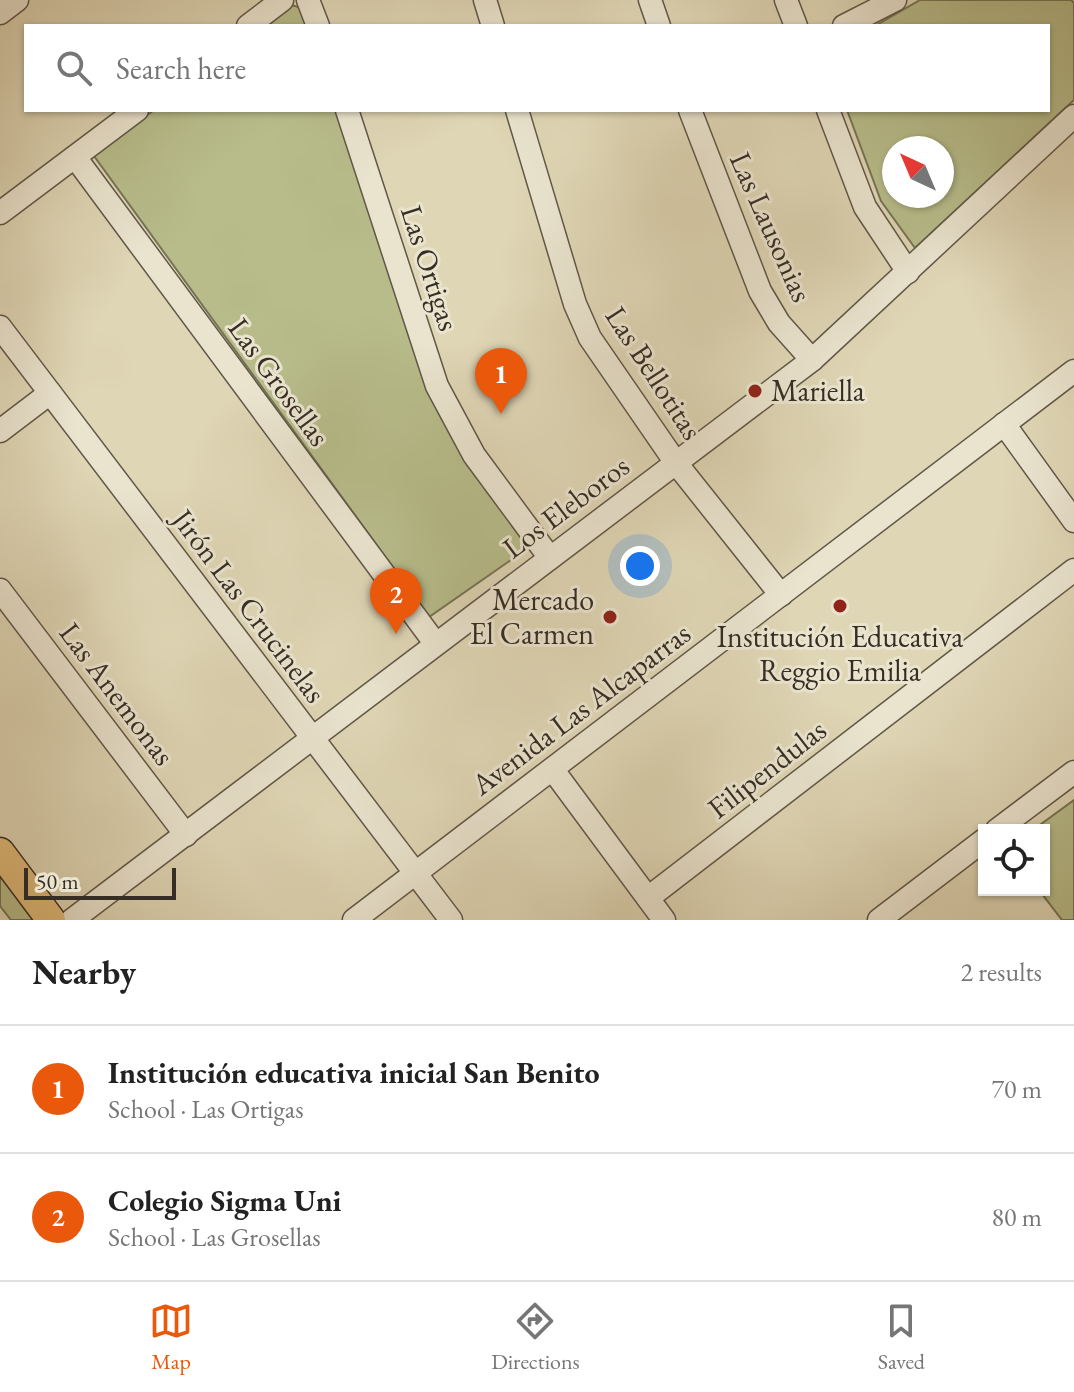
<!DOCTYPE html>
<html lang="en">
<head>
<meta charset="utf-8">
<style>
	body { margin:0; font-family:"EB Garamond",serif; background:#f2f2f2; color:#222 }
	.controls { position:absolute; right:24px; bottom:24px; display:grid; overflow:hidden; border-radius:0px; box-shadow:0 2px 6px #0004 }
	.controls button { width:72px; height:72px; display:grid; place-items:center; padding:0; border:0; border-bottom:2px solid #e0e0e0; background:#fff; color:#222; font:40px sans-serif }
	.compass { position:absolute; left:882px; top:136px; width:72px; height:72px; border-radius:50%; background:#fff; box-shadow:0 2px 6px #0004; rotate:316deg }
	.scale { position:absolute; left:24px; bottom:20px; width:152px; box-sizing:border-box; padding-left:8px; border:4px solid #362d24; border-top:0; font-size:22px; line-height:28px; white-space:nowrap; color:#362d24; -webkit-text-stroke:6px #eae4cf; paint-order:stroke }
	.you { position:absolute; left:640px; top:566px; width:28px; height:28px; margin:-20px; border:6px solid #fff; border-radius:50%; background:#1a73e8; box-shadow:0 0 0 12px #1a73e833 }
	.badge { display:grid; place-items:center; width:52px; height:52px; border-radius:50%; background:#ea580c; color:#fff; font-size:26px; font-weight:700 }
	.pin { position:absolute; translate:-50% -66px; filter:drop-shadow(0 2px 4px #0008) }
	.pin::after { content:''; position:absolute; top:42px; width:28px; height:24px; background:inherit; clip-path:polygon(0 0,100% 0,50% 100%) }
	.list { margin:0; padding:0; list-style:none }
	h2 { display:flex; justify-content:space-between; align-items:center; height:104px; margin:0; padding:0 32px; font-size:34px }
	h2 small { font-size:26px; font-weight:400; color:#767676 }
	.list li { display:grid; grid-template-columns:52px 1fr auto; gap:24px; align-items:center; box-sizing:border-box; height:128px; padding:0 32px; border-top:2px solid #e0e0e0 }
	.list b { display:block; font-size:30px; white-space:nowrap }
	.list p { margin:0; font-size:26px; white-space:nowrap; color:#767676 }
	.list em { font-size:26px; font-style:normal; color:#767676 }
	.icon { flex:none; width:44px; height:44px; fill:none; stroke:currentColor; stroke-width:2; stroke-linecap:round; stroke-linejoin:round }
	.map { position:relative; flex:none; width:1074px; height:920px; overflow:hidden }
	.search { position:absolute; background:#fff; box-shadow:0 2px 6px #0004; left:24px; right:24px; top:24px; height:88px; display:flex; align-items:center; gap:20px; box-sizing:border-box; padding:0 28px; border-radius:0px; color:#767676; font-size:30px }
	.sheet { height:360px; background:#fff }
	nav { display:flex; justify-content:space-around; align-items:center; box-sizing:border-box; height:112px; border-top:2px solid #e0e0e0; background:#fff; font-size:22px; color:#767676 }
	nav a { display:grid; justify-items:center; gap:4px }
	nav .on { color:#ea580c }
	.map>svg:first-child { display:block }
</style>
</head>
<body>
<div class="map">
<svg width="1074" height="920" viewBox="0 0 1074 920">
	<rect width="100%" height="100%" fill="#dfd6b5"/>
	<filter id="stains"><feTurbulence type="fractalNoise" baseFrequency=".0025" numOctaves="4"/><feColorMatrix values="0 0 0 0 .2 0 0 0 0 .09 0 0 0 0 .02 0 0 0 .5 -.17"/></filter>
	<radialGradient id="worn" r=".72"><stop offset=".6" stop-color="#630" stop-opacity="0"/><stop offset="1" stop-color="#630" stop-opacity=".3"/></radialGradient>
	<!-- green -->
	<g fill="#b7bc8a" stroke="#767457" stroke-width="2" fill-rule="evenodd">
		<path d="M920,0h151l3,3v97l-159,148 -34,-47 -34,-91h201v-84h-173zM894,148h48v48h-48z"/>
		<path d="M291,5l15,4 6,17h-48z"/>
		<path d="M154,110h185l89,266 103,170 -102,71 -335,-461z"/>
		<path d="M1074,800v120h-12l-23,-30h5v-60h-11z"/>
		<path d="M0,865l42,55h-31l-11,-14z"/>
	</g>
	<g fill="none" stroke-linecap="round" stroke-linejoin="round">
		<!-- minor casing -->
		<g stroke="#605748" stroke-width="25">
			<g id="minor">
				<path d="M308,0l10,26"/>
				<path d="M485,0l8,26"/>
				<path d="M650,0l9,26"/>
				<path d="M786,0l10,26"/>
				<path d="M0,13l17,-13"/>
				<path d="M248,26l34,-26"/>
				<path d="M844,26l51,-26"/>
				<path d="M347,110l90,276 37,69 76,103"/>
				<path d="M517,110l58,194 15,34 86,125 105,132"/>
				<path d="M690,110l70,181 19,32 33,37"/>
				<path d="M828,110l37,97 43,65"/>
				<path d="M75,157l360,486"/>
				<path d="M0,213l137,-103"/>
				<path d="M0,327l451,593"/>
				<path d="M1004,424l70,97"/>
				<path d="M0,431l50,-38"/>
				<path d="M0,590l186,245"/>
				<path d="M553,770l111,150"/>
				<path d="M997,830l77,-58"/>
				<path d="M648,898l426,-328"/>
				<path d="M72,920l740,-560 262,-244"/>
				<path d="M354,920l720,-549"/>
				<path d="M879,920l105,-80"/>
			</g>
		</g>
		<!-- major casing -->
		<g stroke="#362d24" stroke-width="31">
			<path id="major" d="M0,852l51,68"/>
		</g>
		<!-- minor -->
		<use href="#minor" stroke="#eae4cf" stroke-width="22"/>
		<!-- major -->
		<use href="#major" stroke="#e0bb7a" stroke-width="28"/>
	</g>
	<!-- markers -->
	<g fill="#8f2418" stroke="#eae4cf" stroke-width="3">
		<circle cx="755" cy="391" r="8"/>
		<circle cx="840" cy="606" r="8"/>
		<circle cx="610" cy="617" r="8"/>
	</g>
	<g text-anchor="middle" stroke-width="6" stroke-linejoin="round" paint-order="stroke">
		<!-- street labels -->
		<g font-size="30" fill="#362d24" stroke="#eae4cf">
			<text transform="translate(771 227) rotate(66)" y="10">Las Lausonias</text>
			<text transform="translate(430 268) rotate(72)" y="10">Las Ortigas</text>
			<text transform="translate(654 373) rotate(57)" y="10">Las Bellotitas</text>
			<text transform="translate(279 382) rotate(54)" y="10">Las Grosellas</text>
			<text transform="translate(566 507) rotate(-37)" y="10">Los Eleboros</text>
			<text transform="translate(249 606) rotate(53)" y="10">Jirón Las Crucinelas</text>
			<text transform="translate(117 694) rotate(53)" y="10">Las Anemonas</text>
			<text transform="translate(581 709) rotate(-37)" y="10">Avenida Las Alcaparras</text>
			<text transform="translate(767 769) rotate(-38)" y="10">Filipendulas</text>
		</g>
		<!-- poi labels -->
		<g font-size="30" fill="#362d24" stroke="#eae4cf" text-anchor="start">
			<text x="771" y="401">Mariella</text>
			<text x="594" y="610" text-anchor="end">Mercado<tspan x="594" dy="34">El Carmen</tspan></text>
			<text x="840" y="647" text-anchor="middle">Institución Educativa<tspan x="840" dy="34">Reggio Emilia</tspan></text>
		</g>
	</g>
	<rect width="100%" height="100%" filter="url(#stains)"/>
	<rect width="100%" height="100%" fill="url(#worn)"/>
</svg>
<div class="controls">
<button><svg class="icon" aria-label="locate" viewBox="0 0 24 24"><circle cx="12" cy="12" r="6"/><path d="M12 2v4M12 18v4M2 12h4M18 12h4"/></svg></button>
</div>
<svg class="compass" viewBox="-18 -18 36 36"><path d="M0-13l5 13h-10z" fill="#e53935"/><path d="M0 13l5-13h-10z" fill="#767676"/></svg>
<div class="scale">50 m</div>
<div class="you"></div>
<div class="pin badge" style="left:501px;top:414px">1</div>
<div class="pin badge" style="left:396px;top:634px">2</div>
<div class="search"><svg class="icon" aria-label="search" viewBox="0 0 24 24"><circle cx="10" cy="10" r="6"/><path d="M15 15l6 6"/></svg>Search here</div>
</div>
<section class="sheet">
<h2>Nearby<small>2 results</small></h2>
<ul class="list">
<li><span class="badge">1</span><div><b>Institución educativa inicial San Benito</b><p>School · Las Ortigas</p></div><em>70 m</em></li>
<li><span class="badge">2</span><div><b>Colegio Sigma Uni</b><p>School · Las Grosellas</p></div><em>80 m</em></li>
</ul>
</section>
<nav>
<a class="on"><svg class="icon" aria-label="map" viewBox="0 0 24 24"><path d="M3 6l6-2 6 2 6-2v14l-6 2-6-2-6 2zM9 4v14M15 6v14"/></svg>Map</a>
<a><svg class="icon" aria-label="directions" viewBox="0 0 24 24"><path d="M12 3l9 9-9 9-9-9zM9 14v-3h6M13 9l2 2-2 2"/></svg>Directions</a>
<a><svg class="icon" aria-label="saved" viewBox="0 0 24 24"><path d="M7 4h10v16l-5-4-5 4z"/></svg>Saved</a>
</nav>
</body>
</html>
